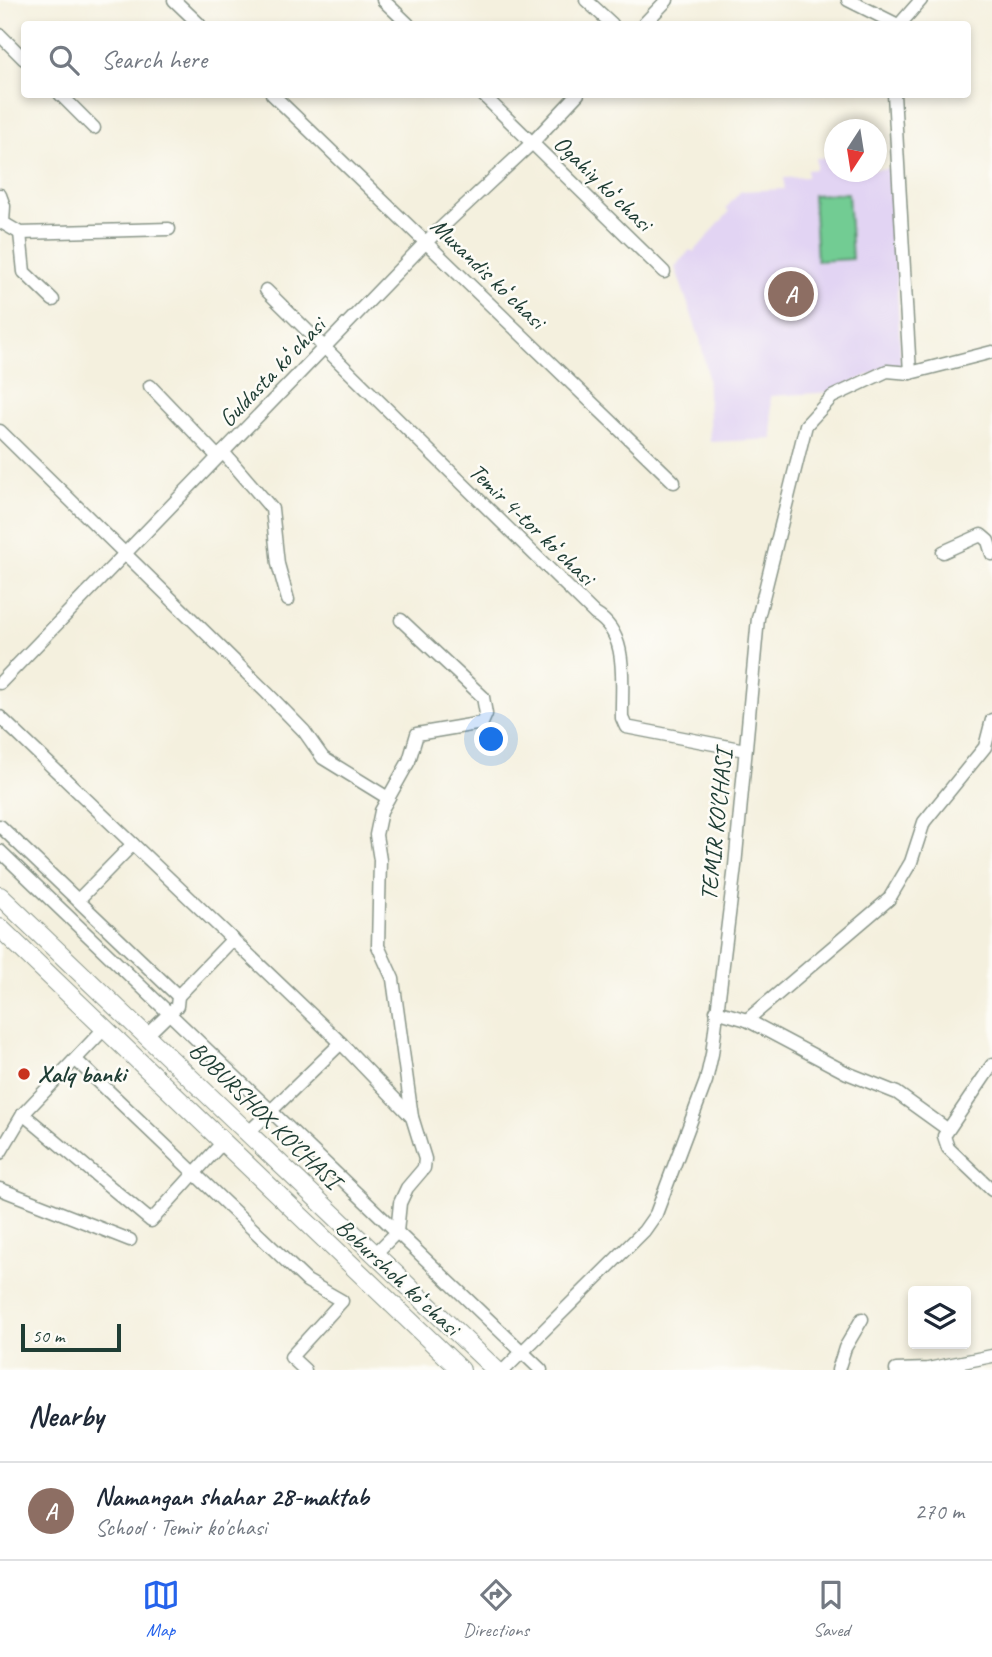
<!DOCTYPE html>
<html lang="en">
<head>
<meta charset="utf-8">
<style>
	body { margin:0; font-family:Caveat,sans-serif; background:#f2f2f3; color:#1f2937 }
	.controls { position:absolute; right:21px; bottom:21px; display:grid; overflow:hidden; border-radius:7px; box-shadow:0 4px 10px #0003 }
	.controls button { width:63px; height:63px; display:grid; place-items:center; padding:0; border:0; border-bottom:2px solid #e0e1e3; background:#fff; color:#1f2937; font:35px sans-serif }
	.compass { position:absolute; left:824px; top:119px; width:63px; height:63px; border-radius:50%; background:#fff; box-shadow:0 4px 10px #0003; rotate:192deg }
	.scale { position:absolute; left:21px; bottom:18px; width:100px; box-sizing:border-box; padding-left:7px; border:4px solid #1f3d34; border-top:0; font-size:19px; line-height:24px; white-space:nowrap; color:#1f3d34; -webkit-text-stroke:5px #fdfcf7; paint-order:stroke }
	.you { position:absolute; left:492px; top:740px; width:24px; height:24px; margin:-18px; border:5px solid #fff; border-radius:50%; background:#1a73e8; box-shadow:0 0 0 10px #1a73e833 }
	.badge { display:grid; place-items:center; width:46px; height:46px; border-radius:50%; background:#2563eb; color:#fff; font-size:23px; font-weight:700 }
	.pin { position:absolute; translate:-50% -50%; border:4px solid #fff; box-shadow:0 2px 7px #0006 }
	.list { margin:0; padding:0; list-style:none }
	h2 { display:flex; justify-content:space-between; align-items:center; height:91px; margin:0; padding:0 28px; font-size:30px }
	h2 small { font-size:23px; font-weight:400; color:#747a83 }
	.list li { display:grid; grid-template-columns:46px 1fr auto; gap:21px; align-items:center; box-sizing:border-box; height:98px; padding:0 28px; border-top:2px solid #e0e1e3 }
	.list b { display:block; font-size:26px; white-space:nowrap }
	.list p { margin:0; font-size:23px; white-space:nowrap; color:#747a83 }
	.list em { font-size:23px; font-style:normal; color:#747a83 }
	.icon { flex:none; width:38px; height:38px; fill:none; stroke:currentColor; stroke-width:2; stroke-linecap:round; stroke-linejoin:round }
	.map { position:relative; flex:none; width:992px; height:1370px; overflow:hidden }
	.search { position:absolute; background:#fff; box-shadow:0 4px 10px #0003; left:21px; right:21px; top:21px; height:77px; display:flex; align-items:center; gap:18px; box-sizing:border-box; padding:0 24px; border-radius:7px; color:#747a83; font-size:26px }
	.sheet { height:189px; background:#fff }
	nav { display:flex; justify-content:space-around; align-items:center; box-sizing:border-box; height:98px; border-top:2px solid #e0e1e3; background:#fff; font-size:19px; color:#747a83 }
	nav a { display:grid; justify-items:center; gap:4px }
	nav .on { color:#2563eb }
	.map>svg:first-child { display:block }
</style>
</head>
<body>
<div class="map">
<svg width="992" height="1370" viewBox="0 0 992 1370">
	<rect width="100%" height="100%" fill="#fdfcf7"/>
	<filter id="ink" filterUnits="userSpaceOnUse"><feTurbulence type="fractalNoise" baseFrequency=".0143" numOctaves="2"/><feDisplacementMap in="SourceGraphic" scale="14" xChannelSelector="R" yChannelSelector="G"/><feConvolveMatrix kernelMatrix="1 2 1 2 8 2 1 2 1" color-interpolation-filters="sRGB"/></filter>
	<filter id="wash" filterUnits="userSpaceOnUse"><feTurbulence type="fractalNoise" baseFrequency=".00686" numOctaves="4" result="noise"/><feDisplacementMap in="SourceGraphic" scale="28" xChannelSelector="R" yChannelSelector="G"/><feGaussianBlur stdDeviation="1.57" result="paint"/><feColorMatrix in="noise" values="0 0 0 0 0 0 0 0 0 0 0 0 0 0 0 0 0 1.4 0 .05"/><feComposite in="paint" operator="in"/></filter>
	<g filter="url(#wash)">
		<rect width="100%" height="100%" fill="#f4f0de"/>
		<!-- built -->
		<path fill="#e2d4f3" d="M834,157v15l57,-4 10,197 -15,2 -53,25 -63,4 3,43 -63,3 -3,-71 -7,-32 -25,-72 15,-17 4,2 35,-40 -3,-4 15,-17 43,-2v-11l23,-1v-7l9,-1v-11z"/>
		<!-- green -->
		<path fill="#72cc93" stroke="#488464" stroke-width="2" d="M848,193l4,66 -35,2 -4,-66z"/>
	</g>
	<g filter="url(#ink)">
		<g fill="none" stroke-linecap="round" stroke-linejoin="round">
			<!-- street casing -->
			<g stroke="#8a9689" stroke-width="15">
				<g id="street">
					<path d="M174,0l25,24"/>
					<path d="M383,0l25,24"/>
					<path d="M586,0l26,24"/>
					<path d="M848,0l48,24"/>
					<path d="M644,24l23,-24"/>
					<path d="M900,24l21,-24"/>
					<path d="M0,35l24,24"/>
					<path d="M60,94l34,34"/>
					<path d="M272,94l402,388"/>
					<path d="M482,94l182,178"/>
					<path d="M894,94l16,279"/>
					<path d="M0,195l4,11 -1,17 17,10 149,-4"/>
					<path d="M20,233l4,39 29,28"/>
					<path d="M266,290l329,324c35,20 26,69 27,104l4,9 119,23"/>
					<path d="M150,386l68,71"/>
					<path d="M0,431l267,262 37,38 19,27 65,40"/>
					<path d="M223,452l49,57 6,55 10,36"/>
					<path d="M943,552l38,-17 7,6 4,13"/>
					<path d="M401,620l82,77 3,17 -4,9 -65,11 -8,27 -28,50 -5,24 4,25 -2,86 15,33 19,138 13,42 -1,9 -17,20 -7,15 -3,29 144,138"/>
					<path d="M0,683l426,-441 106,-99 46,-49"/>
					<path d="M0,717l341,326 71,74"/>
					<path d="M0,826l178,170 -1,10 -31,30"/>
					<path d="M0,851l397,381 -22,22"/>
					<path d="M78,900l55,-56"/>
					<path d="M178,996l55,-57"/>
					<path d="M716,1011l31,9 100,53 50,20 50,36"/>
					<path d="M747,1020l142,-121 22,-37 13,-40 61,-75 7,-27"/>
					<path d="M76,1060l231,221 35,20 -51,56 14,13"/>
					<path d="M992,1065l-48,71 4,12 44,42"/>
					<path d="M23,1114l128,107 71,-78"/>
					<path d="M248,1133l93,-90"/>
					<path d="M0,1153l23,-39 81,-85"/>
					<path d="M0,1189l130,51"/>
					<path d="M504,1370l140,-139 12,-17 50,-133 6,-27 23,-188 23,-248 48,-193 26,-28 55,-26 23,2 82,-21"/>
					<path d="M838,1370l7,-22 17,-29"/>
					<path d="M896,1370l32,-1 64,-13"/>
				</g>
			</g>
			<!-- primary casing -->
			<g stroke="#8a9689" stroke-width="20">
				<g id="primary">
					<path d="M0,896l496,474"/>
					<path d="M0,928l461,442"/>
				</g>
			</g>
			<!-- street -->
			<use href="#street" stroke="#fff" stroke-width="12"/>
			<!-- primary -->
			<use href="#primary" stroke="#fff" stroke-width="18"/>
		</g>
	</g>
	<!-- markers -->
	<circle fill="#c8321e" stroke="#fdfcf7" stroke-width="2.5" cx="24" cy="1074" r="7"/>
	<g text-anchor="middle" stroke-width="5" stroke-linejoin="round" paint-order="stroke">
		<!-- street labels -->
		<g font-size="24" fill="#1f3d34" stroke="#fdfcf7">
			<text transform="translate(603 183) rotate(44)" y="8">Ogahiy koʻchasi</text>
			<text transform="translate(488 273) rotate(44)" y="8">Muxandis koʻchasi</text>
			<text transform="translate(272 372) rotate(-46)" y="8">Guldasta koʻchasi</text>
			<text transform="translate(532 524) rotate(44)" y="8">Temir 4-tor koʻchasi</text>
			<text transform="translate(716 825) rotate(-84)" y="8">TEMIR KO'CHASI</text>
			<text transform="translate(265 1115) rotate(44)" y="8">BOBURSHOX KO'CHASI</text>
			<text transform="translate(398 1277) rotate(43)" y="8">Boburshoh koʻchasi</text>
		</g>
		<!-- poi labels -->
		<g font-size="24" font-weight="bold" fill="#1f3d34" stroke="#fdfcf7" text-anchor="start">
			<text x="38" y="1082">Xalq banki</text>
		</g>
	</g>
</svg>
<div class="controls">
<button><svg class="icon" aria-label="layers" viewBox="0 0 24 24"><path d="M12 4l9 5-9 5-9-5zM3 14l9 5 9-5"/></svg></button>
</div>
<svg class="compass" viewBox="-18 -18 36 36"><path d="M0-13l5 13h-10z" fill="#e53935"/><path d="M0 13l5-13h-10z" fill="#747a83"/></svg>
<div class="scale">50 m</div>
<div class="you"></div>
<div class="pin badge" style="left:791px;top:294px;background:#8d6e63">A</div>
<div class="search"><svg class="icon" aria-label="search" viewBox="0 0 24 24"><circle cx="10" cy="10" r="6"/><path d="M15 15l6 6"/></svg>Search here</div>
</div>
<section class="sheet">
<h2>Nearby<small></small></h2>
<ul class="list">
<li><span class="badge" style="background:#8d6e63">A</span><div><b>Namangan shahar 28-maktab</b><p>School · Temir ko'chasi</p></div><em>270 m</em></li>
</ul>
</section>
<nav>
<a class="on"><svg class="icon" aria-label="map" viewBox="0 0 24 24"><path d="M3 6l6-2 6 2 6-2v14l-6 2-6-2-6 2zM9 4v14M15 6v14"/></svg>Map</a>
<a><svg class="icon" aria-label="directions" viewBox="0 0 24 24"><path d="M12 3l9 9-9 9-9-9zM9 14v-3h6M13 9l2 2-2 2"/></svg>Directions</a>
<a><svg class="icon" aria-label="saved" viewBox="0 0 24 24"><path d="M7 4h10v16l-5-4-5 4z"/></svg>Saved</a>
</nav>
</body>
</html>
